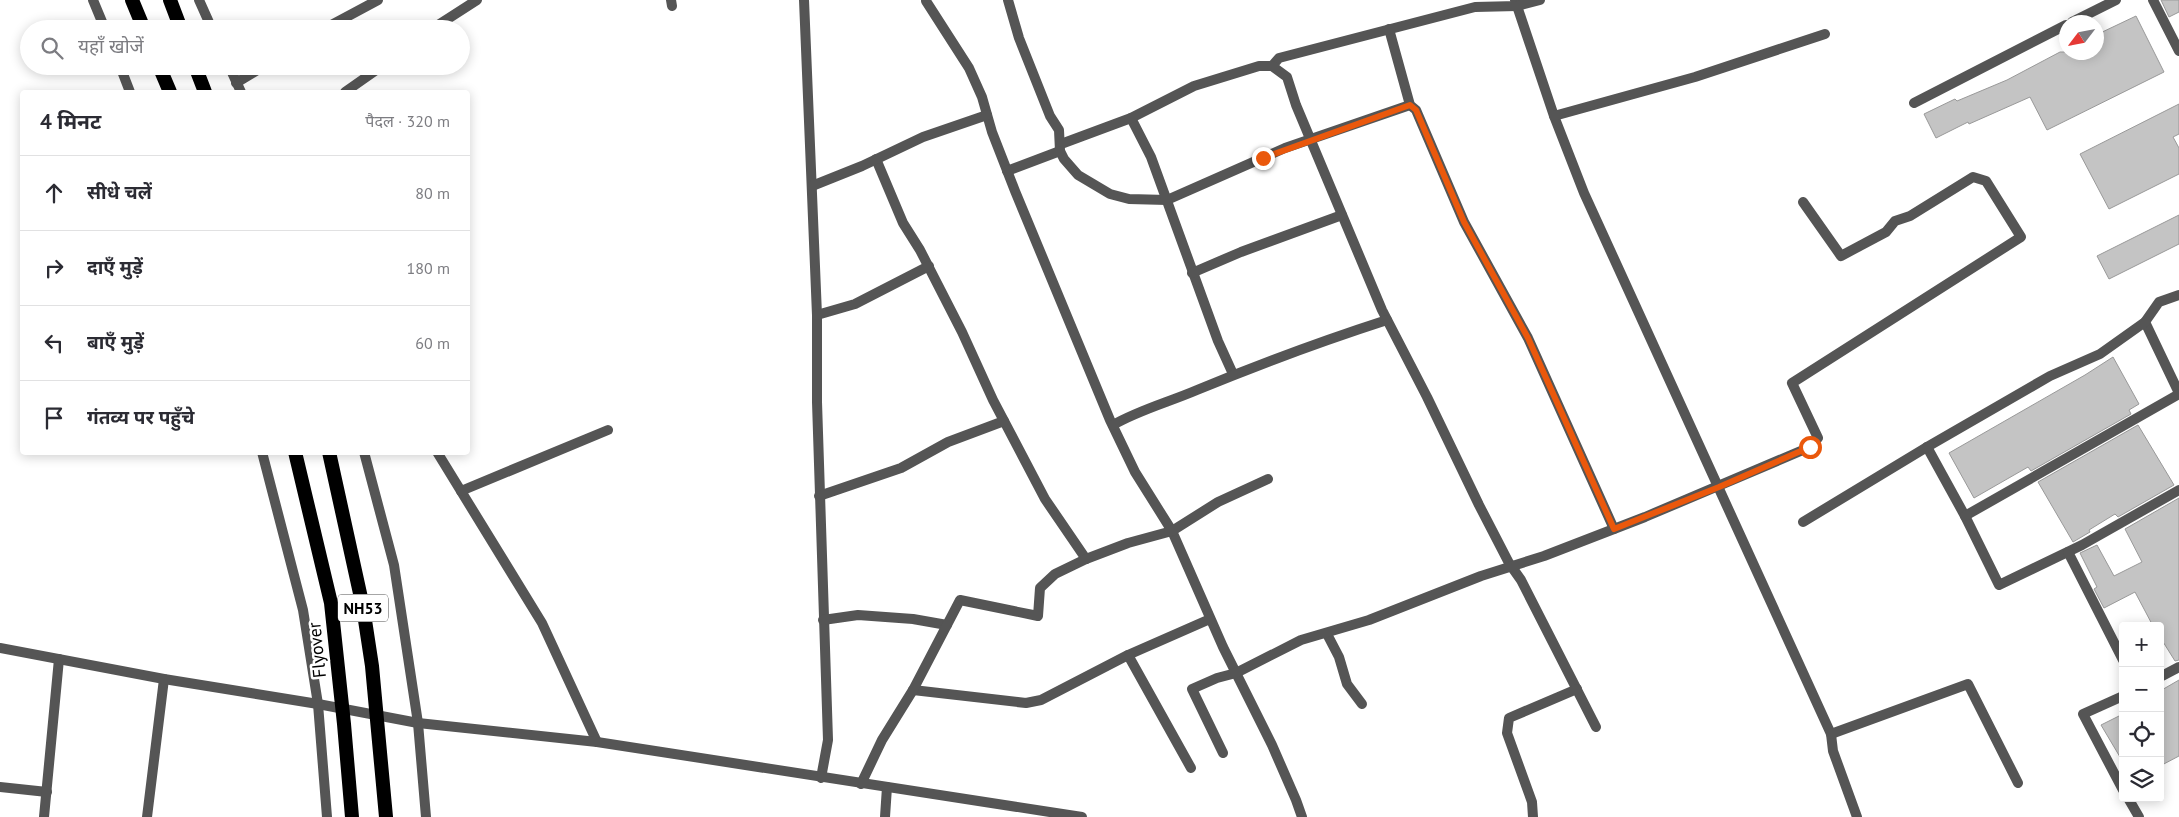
<!DOCTYPE html>
<html lang="hi">
<head>
<meta charset="utf-8">
<style>
	body { margin:0; font-family:"PT Sans","Noto Sans Devanagari",sans-serif; background:#f2f2f3; color:#2b2b33 }
	.controls { position:absolute; right:15px; bottom:15px; display:grid; overflow:hidden; border-radius:5px; box-shadow:0 2px 12px #0003 }
	.controls button { width:45px; height:45px; display:grid; place-items:center; padding:0; border:0; border-bottom:1px solid #e1e1e2; background:#fff; color:#2b2b33; font:25px sans-serif }
	.compass { position:absolute; left:2059px; top:15px; width:45px; height:45px; border-radius:50%; background:#fff; box-shadow:0 2px 12px #0003; rotate:238deg }
	.stop { position:absolute; width:15px; height:15px; margin:-11px; border:4px solid #ea580c; border-radius:50%; background:#fff }
	.stop.end { background:#ea580c; border-color:#fff; box-shadow:0 1px 5px #0008 }
	.list { margin:0; padding:0; list-style:none }
	h2 { display:flex; justify-content:space-between; align-items:center; height:65px; margin:0; padding:0 20px; font-size:21px }
	h2 small { font-size:16px; font-weight:400; color:#7c7c81 }
	.list li { display:grid; grid-template-columns:32px 1fr auto; gap:15px; align-items:center; box-sizing:border-box; height:75px; padding:0 20px; border-top:1px solid #e1e1e2 }
	.list b { display:block; font-size:19px; white-space:nowrap }
	.list em { font-size:16px; font-style:normal; color:#7c7c81 }
	.icon { flex:none; width:28px; height:28px; fill:none; stroke:currentColor; stroke-width:2; stroke-linecap:round; stroke-linejoin:round }
	.map { position:relative; flex:none; width:2179px; height:817px; overflow:hidden }
	.search { position:absolute; background:#fff; box-shadow:0 2px 12px #0003; left:20px; top:20px; width:450px; height:55px; display:flex; align-items:center; gap:12px; box-sizing:border-box; padding:0 18px; border-radius:28px; color:#7c7c81; font-size:19px }
	.panel { position:absolute; background:#fff; box-shadow:0 2px 12px #0003; left:20px; top:90px; width:450px; height:365px; border-radius:5px }
	.map>svg:first-child { display:block }
</style>
</head>
<body>
<div class="map">
<svg width="2179" height="817" viewBox="0 0 2179 817">
	<rect width="100%" height="100%" fill="#fff"/>
	<!-- building -->
	<g fill="#c4c4c4" stroke="#999">
		<path d="M2161,0h18v12l-10,5z"/>
		<path d="M2136,16l28,56 -117,58 -17,-33 -61,27 -1,-2 -32,16 -12,-24 31,-15 2,2 50,-21 53,-28h36v-17z"/>
		<path d="M2179,104v30l-6,3 6,11v26l-70,35 -29,-55z"/>
		<path d="M2179,215v29l-70,35 -12,-23z"/>
		<path d="M2113,357l26,47 -10,6 2,4 -100,57 -3,-4 -54,31 -25,-45 136,-78z"/>
		<path d="M2138,425l36,60 -56,32 -3,-3 -26,16 1,2 -17,10 -35,-60z"/>
		<path d="M2179,498v162l-4,1 -15,-24v-11h-7l-18,-34 -31,16 -10,-19 3,-2 -17,-34 17,-8 17,31 28,-14 -17,-33z"/>
		<path d="M2179,680v76l-19,10v-75z"/>
		<path d="M2123,714v48l-22,-37z"/>
	</g>
	<g fill="none" stroke-linecap="round" stroke-linejoin="round">
		<!-- minor -->
		<g stroke="#555" stroke-width="10">
			<path d="M671,0l1,6"/>
			<path d="M804,0l13,315v87l11,338 -7,38"/>
			<path d="M1008,0l11,38 31,78 9,14 1,21 4,8 14,16 32,19 19,5 38,1 118,-52 125,-43"/>
			<path d="M1515,0l39,116 30,77 247,541 2,17 24,66"/>
			<path d="M2153,0l26,51"/>
			<path d="M926,1l43,67 13,29 10,35 23,59 95,229 25,52 37,59 51,116 49,98 24,55 6,17"/>
			<path d="M2072,22l44,-22"/>
			<path d="M324,29l54,-29"/>
			<path d="M432,29l45,-29"/>
			<path d="M1389,29l21,76 6,5 48,112 64,116 86,191"/>
			<path d="M1272,66l7,-8 196,-51 42,-1 23,-6"/>
			<path d="M236,83l28,-17"/>
			<path d="M345,92l37,-26"/>
			<path d="M1914,103l152,-78"/>
			<path d="M1554,116l141,-39 130,-43"/>
			<path d="M1131,118l20,39 67,184 15,33"/>
			<path d="M1061,144l70,-26 63,-32 65,-20h13l15,11 9,28 86,205 45,87 52,108 30,58 12,17 75,147"/>
			<path d="M876,159l27,64 17,27 42,82 31,68 52,99 41,60"/>
			<path d="M1007,171l53,-20"/>
			<path d="M812,186l50,-20 61,-29 64,-22"/>
			<path d="M1192,273l49,-21 101,-37"/>
			<path d="M817,315l38,-11 74,-38"/>
			<path d="M2145,322l34,71"/>
			<path d="M1113,425c26,-15 56,-23 84,-35 63,-26 125,-49 190,-70"/>
			<path d="M1927,447l38,69 34,69 83,-40 97,-55"/>
			<path d="M437,452l105,171 55,119"/>
			<path d="M461,491l147,-61"/>
			<path d="M819,496l82,-28 47,-26 56,-21"/>
			<path d="M1965,516l214,-122"/>
			<path d="M1803,522l124,-75 123,-71 50,-22 45,-32 14,-20 20,-7"/>
			<path d="M2068,552l55,108"/>
			<path d="M823,620l35,-5 55,4 34,6"/>
			<path d="M1327,634l12,23 8,27 15,20"/>
			<path d="M1128,655l63,113"/>
			<path d="M2160,677l19,-10"/>
			<path d="M913,690l113,13 15,-3 87,-45 82,-36"/>
			<path d="M2123,696l-40,18 40,76"/>
			<path d="M1831,734l137,-50 50,99"/>
			<path d="M1223,753l-31,-64 25,-11 19,-5 65,-33 68,-20 112,-44 63,-20 101,-39 165,-70 8,-9 -26,-55 229,-146 -35,-56 -13,-4 -63,39 -15,5 -9,11 -45,24 -38,-54"/>
			<path d="M861,784l21,-44 31,-50 47,-90 78,16 2,-28 15,-14 31,-15 42,-16 44,-12 46,-29 50,-23"/>
			<path d="M0,787l47,5"/>
			<path d="M2128,798l11,19"/>
			<path d="M44,817l15,-158"/>
			<path d="M147,817l17,-138"/>
			<path d="M885,817l2,-30"/>
			<path d="M1533,817l-1,-15 -25,-69 2,-15 68,-29"/>
		</g>
		<!-- tertiary -->
		<g stroke="#555" stroke-width="10">
			<path d="M93,0l12,29"/>
			<path d="M199,0l13,29"/>
			<path d="M120,66l10,26"/>
			<path d="M229,66l12,26"/>
			<path d="M262,452l41,158 15,94 9,113"/>
			<path d="M364,452l30,113 24,158 8,94"/>
			<path d="M0,648l164,31 154,25 100,19 179,19 485,75"/>
		</g>
		<!-- trunk -->
		<g stroke="#000" stroke-width="14">
			<path d="M132,0l12,29"/>
			<path d="M170,0l11,29"/>
			<path d="M159,66l11,26"/>
			<path d="M195,66l10,26"/>
			<path d="M295,452l36,151 13,121 8,93"/>
			<path d="M329,452l34,155 9,59 14,151"/>
		</g>
	</g>
	<g fill="none" stroke-linecap="round" stroke-linejoin="round">
		<!-- route -->
		<path stroke="#ea580c" stroke-width="6" d="M1263,158l147,-53 6,5 48,112 64,116 86,191 105,-42 91,-40"/>
	</g>
	<g text-anchor="middle" stroke-width="5" stroke-linejoin="round" paint-order="stroke">
		<!-- shield labels -->
		<rect fill="#fff" stroke="#4c4c4c" stroke-width="1" x="338" y="594.5" width="50" height="27" rx="4"/>
		<g font-size="16" font-weight="bold" fill="#000">
			<text x="363" y="614">NH53</text>
		</g>
		<!-- street labels -->
		<g font-size="18" fill="#000" stroke="#fff">
			<text transform="translate(317 650) rotate(-96)" y="6">Flyover</text>
		</g>
	</g>
</svg>
<div class="controls">
<button>+</button>
<button>−</button>
<button><svg class="icon" aria-label="locate" viewBox="0 0 24 24"><circle cx="12" cy="12" r="6"/><path d="M12 2v4M12 18v4M2 12h4M18 12h4"/></svg></button>
<button><svg class="icon" aria-label="layers" viewBox="0 0 24 24"><path d="M12 4l9 5-9 5-9-5zM3 14l9 5 9-5"/></svg></button>
</div>
<svg class="compass" viewBox="-18 -18 36 36"><path d="M0-13l5 13h-10z" fill="#e53935"/><path d="M0 13l5-13h-10z" fill="#7c7c81"/></svg>
<div class="stop" style="left:1810px;top:447px"></div>
<div class="stop end" style="left:1263px;top:158px"></div>
<div class="search"><svg class="icon" aria-label="search" viewBox="0 0 24 24"><circle cx="10" cy="10" r="6"/><path d="M15 15l6 6"/></svg>यहाँ खोजें</div>
<section class="panel">
<h2>4 मिनट<small>पैदल · 320 m</small></h2>
<ul class="list">
<li><svg class="icon" aria-label="ahead" viewBox="0 0 24 24"><path d="M12 20V5M6 11l6-6 6 6"/></svg><div><b>सीधे चलें</b></div><em>80 m</em></li>
<li><svg class="icon" aria-label="right" viewBox="0 0 24 24"><path d="M7 20v-9h11M14 6l5 5-5 5"/></svg><div><b>दाएँ मुड़ें</b></div><em>180 m</em></li>
<li><svg class="icon" aria-label="left" viewBox="0 0 24 24"><path d="M17 20v-9H6M10 6l-5 5 5 5"/></svg><div><b>बाएँ मुड़ें</b></div><em>60 m</em></li>
<li><svg class="icon" aria-label="arrive" viewBox="0 0 24 24"><path d="M6 21V4h12l-3 4 3 4H6"/></svg><div><b>गंतव्य पर पहुँचे</b></div></li>
</ul>
</section>
</div>
</body>
</html>
